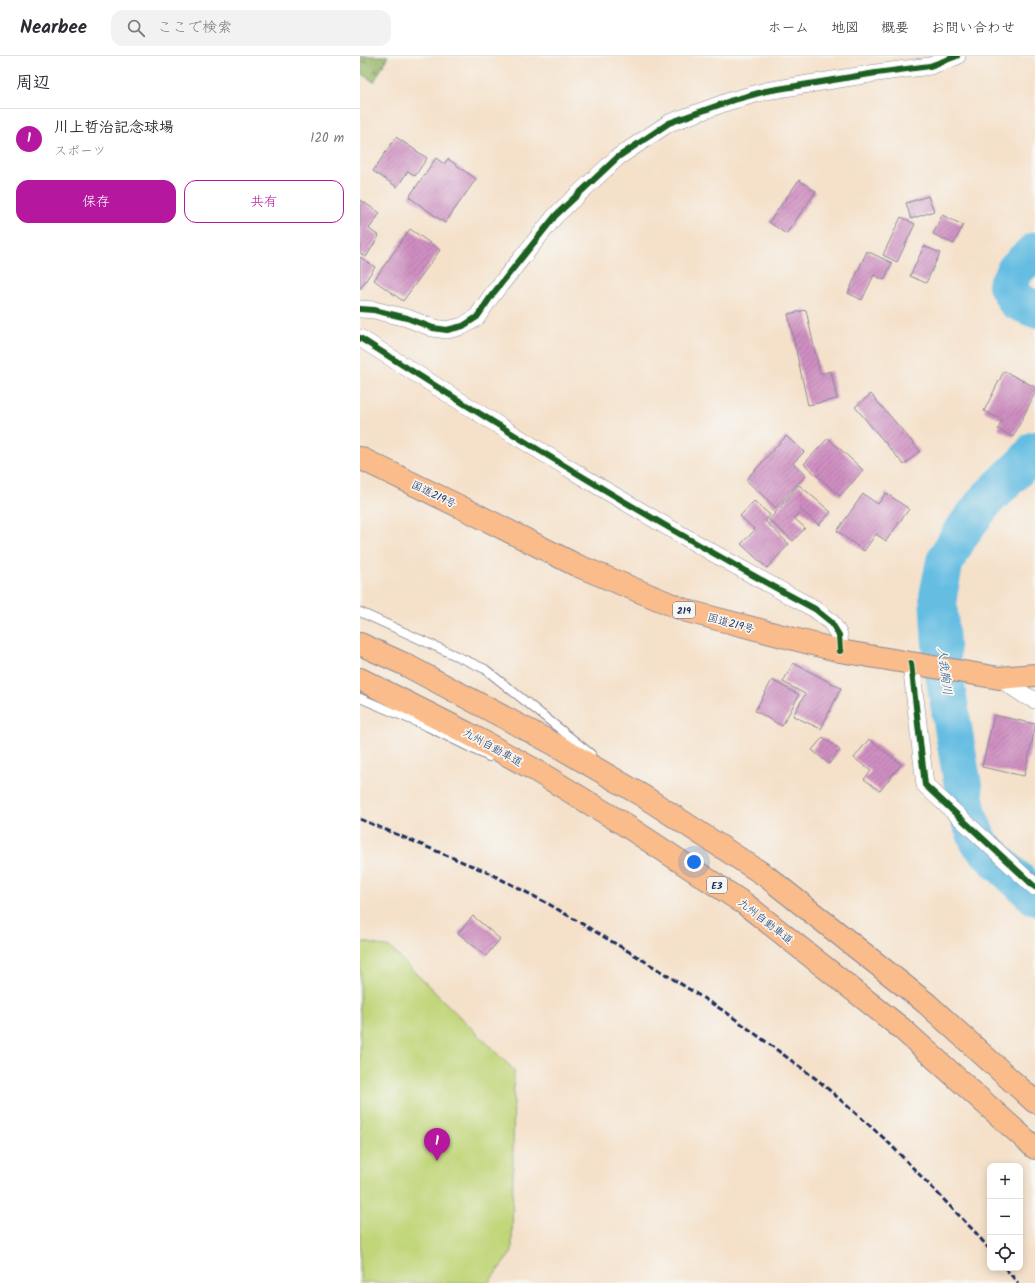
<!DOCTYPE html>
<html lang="ja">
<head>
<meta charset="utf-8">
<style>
	body { margin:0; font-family:Kalam,"Klee One",sans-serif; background:#f2f2f3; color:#2b2b33 }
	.controls { position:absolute; right:12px; bottom:12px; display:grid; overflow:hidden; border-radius:8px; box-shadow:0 2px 10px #0003 }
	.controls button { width:36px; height:36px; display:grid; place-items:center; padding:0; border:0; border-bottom:1px solid #e1e1e2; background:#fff; color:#2b2b33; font:20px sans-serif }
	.you { position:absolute; left:334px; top:806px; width:14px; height:14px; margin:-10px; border:3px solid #fff; border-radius:50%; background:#1a73e8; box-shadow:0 0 0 6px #1a73e833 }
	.badge { display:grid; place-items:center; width:26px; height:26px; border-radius:50%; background:#b5179e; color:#fff; font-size:13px; font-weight:700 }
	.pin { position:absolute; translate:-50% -33px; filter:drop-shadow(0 1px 2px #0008) }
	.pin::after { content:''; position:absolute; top:21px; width:14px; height:12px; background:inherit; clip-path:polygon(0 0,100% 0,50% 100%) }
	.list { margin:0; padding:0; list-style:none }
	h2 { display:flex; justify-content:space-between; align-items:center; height:52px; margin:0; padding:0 16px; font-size:17px }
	h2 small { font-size:13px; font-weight:400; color:#7c7c81 }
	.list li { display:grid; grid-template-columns:26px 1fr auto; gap:12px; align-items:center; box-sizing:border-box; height:60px; padding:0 16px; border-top:1px solid #e1e1e2 }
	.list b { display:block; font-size:15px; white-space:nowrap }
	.list p { margin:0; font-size:13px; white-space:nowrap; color:#7c7c81 }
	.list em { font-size:13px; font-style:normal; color:#7c7c81 }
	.actions { display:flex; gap:8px; padding:12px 16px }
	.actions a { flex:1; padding:9px 0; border:1px solid #b5179e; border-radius:12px; text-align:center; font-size:14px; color:#b5179e }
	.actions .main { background:#b5179e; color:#fff }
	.icon { flex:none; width:22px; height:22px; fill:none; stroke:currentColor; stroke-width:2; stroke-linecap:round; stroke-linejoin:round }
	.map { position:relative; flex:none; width:675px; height:1227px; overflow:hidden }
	header { display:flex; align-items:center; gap:24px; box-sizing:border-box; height:56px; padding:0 20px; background:#fff; border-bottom:1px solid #e1e1e2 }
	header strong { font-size:19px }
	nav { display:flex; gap:22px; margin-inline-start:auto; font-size:14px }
	.search { width:280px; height:36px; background:#f2f2f3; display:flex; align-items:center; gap:10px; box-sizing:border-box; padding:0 14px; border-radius:12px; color:#7c7c81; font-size:15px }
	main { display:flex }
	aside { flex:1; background:#fff }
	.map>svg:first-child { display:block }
</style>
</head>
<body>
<header>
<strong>Nearbee</strong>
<div class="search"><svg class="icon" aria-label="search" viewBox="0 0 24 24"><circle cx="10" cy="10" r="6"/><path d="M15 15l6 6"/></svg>ここで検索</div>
<nav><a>ホーム</a><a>地図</a><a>概要</a><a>お問い合わせ</a></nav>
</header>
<main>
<aside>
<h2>周辺<small></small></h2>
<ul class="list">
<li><span class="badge">1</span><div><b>川上哲治記念球場</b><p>スポーツ</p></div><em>120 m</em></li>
</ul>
<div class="actions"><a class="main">保存</a><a>共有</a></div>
</aside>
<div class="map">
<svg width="675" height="1227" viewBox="0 0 675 1227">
	<defs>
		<pattern id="forest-firs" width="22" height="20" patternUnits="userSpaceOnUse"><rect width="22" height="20" fill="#98b769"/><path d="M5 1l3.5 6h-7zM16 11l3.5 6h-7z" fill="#7b955a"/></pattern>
		<pattern id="building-hatch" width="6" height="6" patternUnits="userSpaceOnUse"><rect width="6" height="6" fill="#cf8ec1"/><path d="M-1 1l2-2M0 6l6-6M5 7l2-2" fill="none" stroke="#a774a0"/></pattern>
	</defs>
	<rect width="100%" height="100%" fill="#f6f6f2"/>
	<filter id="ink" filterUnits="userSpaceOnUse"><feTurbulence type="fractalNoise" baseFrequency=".025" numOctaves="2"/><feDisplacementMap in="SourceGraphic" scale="8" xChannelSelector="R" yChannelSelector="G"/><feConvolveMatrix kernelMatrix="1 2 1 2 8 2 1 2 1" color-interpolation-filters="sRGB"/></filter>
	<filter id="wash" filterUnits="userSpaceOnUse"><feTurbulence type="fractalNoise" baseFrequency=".012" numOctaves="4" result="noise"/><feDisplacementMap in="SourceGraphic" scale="16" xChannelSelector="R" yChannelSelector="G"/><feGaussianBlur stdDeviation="0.9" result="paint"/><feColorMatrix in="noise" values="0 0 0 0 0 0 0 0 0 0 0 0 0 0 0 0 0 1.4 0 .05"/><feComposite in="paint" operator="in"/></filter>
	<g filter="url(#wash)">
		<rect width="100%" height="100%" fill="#f5e1ca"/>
		<!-- green -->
		<path fill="#c1d679" stroke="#6e826c" d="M0,885l30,7 124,122 -2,182 -24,31h-128z"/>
		<!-- forest -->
		<path fill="url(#forest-firs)" stroke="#5a7364" d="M0,0h28l-14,26 -14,-9z"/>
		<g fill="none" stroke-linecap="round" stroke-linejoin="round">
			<!-- river -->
			<g stroke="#65bde2" stroke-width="38">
				<path d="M675,195l-19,18 -9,16 9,16 19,8"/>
				<path d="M675,394l-8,10 -41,40 -25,33 -16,28 -7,35 4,66 26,154 11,26 18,19 38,35"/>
			</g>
		</g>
		<g id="blocks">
			<!-- building -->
			<g fill="url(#building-hatch)">
				<path d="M36,81l31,21 -12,18 -7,-5 -11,16 -24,-16z"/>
				<path d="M76,102l8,6 4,-5 28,20 -31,44 -36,-26z"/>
				<path d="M439,124l17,12 -30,42 -17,-12z"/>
				<path d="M568,140l6,15 -23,8 -5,-16z"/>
				<path d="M0,144l20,13 -11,16 10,7 -13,21 -6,-4z"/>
				<path d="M582,159l21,10 -9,19 -21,-10z"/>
				<path d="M541,161l14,7 -18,38 -14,-7z"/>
				<path d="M50,173l30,21 -37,51 -29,-21z"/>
				<path d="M564,190l16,7 -14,30 -16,-7z"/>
				<path d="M507,195l25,12 -8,17 -10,-5 -12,25 -14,-7z"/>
				<path d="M0,201l15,10 -15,22z"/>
				<path d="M446,254l14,64 11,-3 6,28 -29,6 -20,-91z"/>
				<path d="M644,315l31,16v6l-22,44 -15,-8 4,-9 -18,-9z"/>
				<path d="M511,338l49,57 -16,14 -49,-58z"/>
				<path d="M426,380l18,16 -11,11 13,12 -30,33 -30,-28z"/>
				<path d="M468,382l35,32 -23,26 -36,-32z"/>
				<path d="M439,429l32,27 -12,13 -18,-15 -7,8 11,10 -12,13 -24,-21z"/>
				<path d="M526,437l23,16 -23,32 -10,-7 -12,17 -27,-20 26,-37 15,10z"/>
				<path d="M394,445l16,14 -5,6 24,23 -22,24 -26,-24 14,-14 -15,-14z"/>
				<path d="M433,607l48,25 -20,41 -28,-13 12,-22 -22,-12z"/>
				<path d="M412,624l27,15 -17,31 -27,-15z"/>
				<path d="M634,659l41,9v5l-11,47 -42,-9z"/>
				<path d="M463,681l17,13 -11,14 -17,-14z"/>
				<path d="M509,683l32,25 -21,27 -16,-12 7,-8 -17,-13z"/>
				<path d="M113,860l27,23 -14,17 -28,-23z"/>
			</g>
		</g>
	</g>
	<g filter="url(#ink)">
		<use href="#blocks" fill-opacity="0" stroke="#888894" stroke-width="1"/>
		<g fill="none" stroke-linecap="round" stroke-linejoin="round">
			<!-- lane casing -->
			<g stroke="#888894" stroke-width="10">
				<g id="lane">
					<path d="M0,556l125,57 106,85"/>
					<path d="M0,642l68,29 61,30"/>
				</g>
			</g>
			<!-- street casing -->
			<g stroke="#888894" stroke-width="18">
				<g id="street">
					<path d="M0,253l14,1 33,8 26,10 14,2 16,-4 14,-9 15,-22 64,-80 62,-58 51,-34 61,-22 36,-10 110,-18 54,-7 27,-10"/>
					<path d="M0,282c149,95 299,188 455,271l16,13 8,13 1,16"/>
					<path d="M551,607l14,122 110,102"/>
					<path d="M639,622l27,18 9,4"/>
				</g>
			</g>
			<!-- highway casing -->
			<g stroke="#888894" stroke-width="24">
				<g id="highway">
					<path d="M0,402l117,57 99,50 111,46 153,40 159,27 36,-3"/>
					<path d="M0,588l44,20 150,80 89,52 123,80 160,127 109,99"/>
					<path d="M0,623l107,54 68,37 87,53 123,81 156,124 134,120"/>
				</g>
			</g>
			<!-- lane -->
			<use href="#lane" stroke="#fff" stroke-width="8"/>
			<!-- street -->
			<use href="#street" stroke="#fff" stroke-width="17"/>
			<!-- highway -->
			<use href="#highway" stroke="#fabc8b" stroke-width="22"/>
			<!-- rail -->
			<g stroke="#1b2f5e" stroke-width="3" stroke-dasharray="6 3" stroke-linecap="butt">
				<path d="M0,763l129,54 58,30 91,54 89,56 92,68 67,59 90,93 14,17"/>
				<path d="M645,1212l13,15"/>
			</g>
			<!-- cycleway casing -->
			<g stroke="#f6f6f2" stroke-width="8">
				<g id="cycleway">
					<path d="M0,253l14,1 33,8 26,10 14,2 16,-4 14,-9 15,-22 64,-80 62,-58 51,-34 61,-22 36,-10 110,-18 54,-7 27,-10"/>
					<path d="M0,282c149,95 299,188 455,271l16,13 8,13 1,16"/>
					<path d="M551,607l14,122 110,102"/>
				</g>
			</g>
			<!-- cycleway -->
			<use href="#cycleway" stroke="#1b5e20" stroke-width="6"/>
		</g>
	</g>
	<g text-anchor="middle" stroke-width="3.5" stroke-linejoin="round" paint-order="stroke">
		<!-- shield labels -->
		<g fill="#f6f6f2" stroke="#5d6b8a" stroke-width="1">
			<rect x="313" y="546" width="22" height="16" rx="3"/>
			<rect x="347" y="821" width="20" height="16" rx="3"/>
		</g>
		<g font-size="10" font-weight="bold" fill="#1b2f5e">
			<text x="324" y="558">219</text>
			<text x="357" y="833">E3</text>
		</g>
		<!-- street labels -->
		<g font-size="11" fill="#1b2f5e" stroke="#f6f6f2">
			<text transform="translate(74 438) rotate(26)" y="4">国道219号</text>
			<text transform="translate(371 567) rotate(15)" y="4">国道219号</text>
			<text transform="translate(133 691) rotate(29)" y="4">九州自動車道</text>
			<text transform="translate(406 865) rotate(38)" y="4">九州自動車道</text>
		</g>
		<!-- water labels -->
		<g font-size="12" font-style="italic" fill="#315a86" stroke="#f6f6f2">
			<text transform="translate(585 615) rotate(83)" y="4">人我胸川</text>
		</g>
	</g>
</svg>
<div class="controls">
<button>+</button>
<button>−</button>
<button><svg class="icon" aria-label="locate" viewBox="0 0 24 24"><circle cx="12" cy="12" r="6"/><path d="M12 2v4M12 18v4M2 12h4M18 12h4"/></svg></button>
</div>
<div class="you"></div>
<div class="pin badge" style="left:77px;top:1105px">1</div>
</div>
</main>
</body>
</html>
